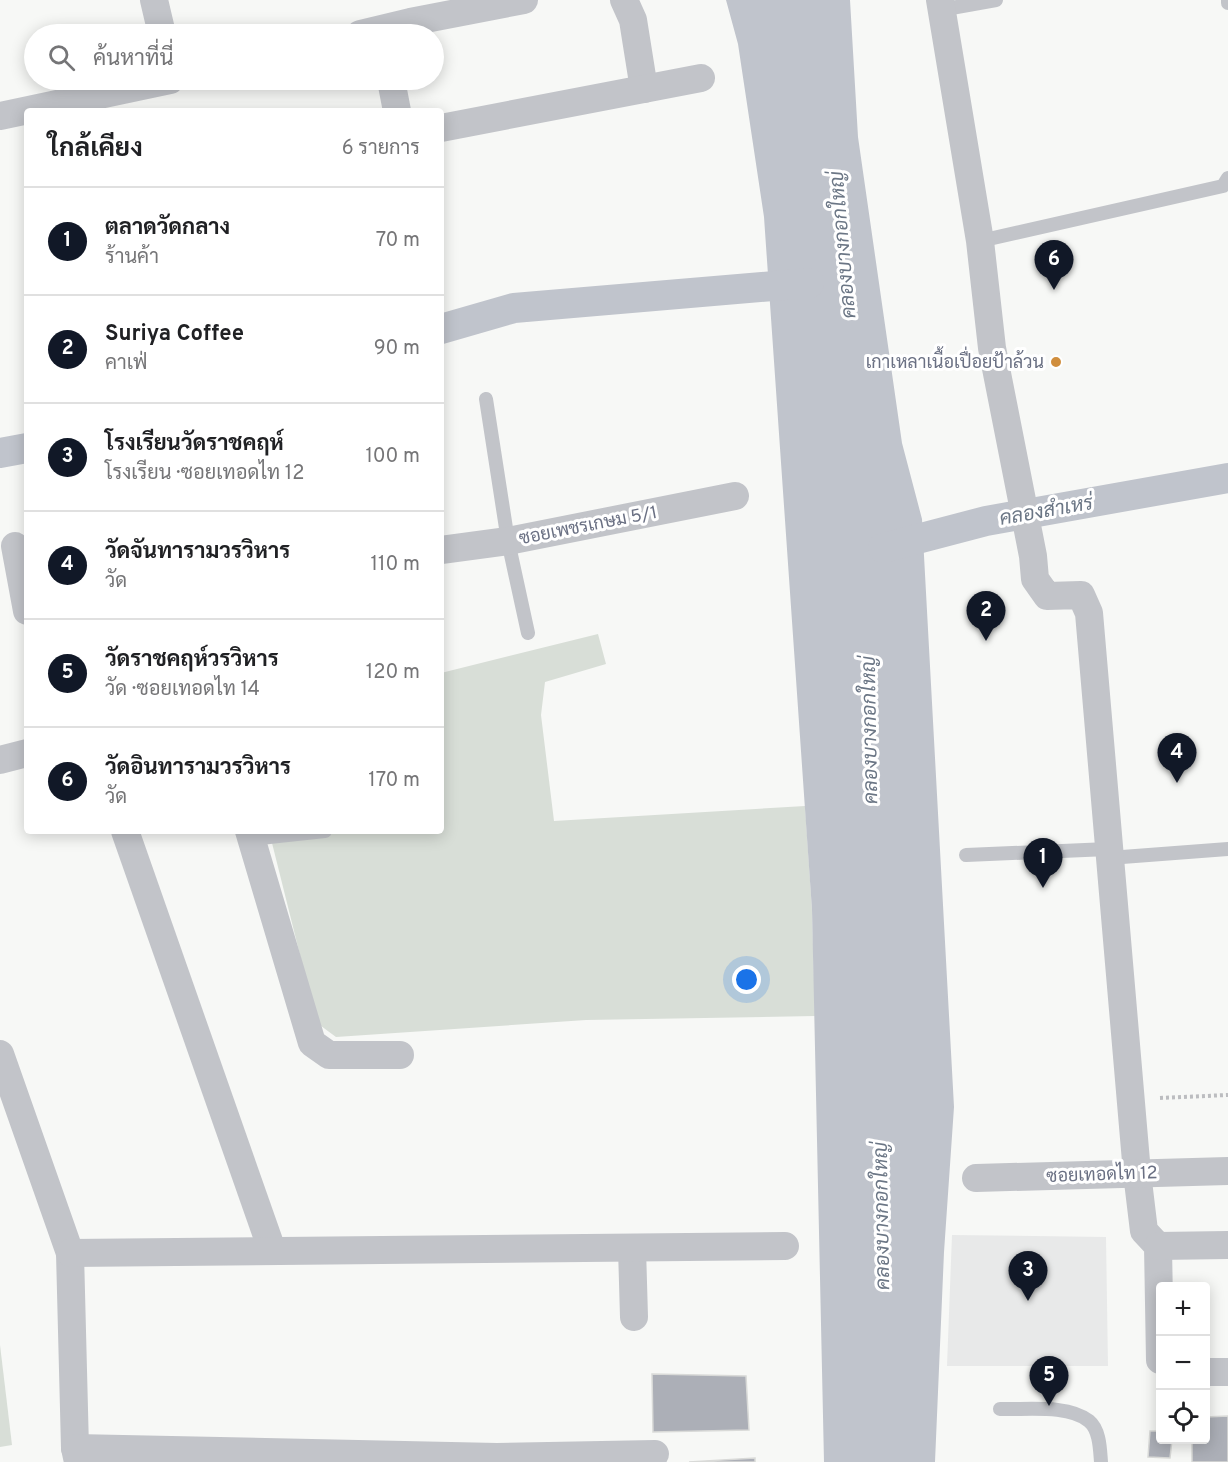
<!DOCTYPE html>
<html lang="th">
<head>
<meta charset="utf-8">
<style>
	body { margin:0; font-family:Overpass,Sarabun,sans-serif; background:#f6f6f6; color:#202124 }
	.controls { position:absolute; right:18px; bottom:18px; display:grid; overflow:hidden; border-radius:6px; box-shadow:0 3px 15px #0003 }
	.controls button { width:54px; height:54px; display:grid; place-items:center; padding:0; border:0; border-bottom:2px solid #e0e0e0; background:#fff; color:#202124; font:30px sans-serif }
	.you { position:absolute; left:747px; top:980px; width:21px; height:21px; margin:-15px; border:4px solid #fff; border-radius:50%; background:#1a73e8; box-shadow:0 0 0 9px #1a73e833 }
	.badge { display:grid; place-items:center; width:39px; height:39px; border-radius:50%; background:#111827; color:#fff; font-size:20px; font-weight:700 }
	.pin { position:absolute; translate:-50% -50px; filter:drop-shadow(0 2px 3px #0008) }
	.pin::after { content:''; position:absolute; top:32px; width:21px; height:18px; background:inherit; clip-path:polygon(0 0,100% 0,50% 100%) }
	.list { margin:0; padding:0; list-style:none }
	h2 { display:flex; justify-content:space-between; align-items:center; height:78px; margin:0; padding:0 24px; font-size:26px }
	h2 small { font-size:20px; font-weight:400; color:#757577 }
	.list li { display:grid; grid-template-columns:39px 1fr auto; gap:18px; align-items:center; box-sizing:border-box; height:108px; padding:0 24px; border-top:2px solid #e0e0e0 }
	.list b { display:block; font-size:22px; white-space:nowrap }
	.list p { margin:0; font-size:20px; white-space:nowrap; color:#757577 }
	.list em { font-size:20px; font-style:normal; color:#757577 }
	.icon { flex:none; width:33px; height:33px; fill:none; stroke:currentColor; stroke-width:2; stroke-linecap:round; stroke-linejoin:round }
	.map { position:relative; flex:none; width:1228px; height:1462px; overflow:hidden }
	.search { position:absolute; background:#fff; box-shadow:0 3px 15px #0003; left:24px; top:24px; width:420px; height:66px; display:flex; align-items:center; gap:15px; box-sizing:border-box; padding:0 21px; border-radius:33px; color:#757577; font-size:22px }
	.panel { position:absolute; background:#fff; box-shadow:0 3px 15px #0003; left:24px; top:108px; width:420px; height:726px; border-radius:6px }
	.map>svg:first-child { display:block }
</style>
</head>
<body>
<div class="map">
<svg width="1228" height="1462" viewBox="0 0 1228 1462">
	<rect width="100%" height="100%" fill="#f7f8f6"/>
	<!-- built -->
	<path fill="#e8e9e9" d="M952,1235l154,2 2,129h-161z"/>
	<!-- green -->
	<g fill="#d8ded7">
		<path d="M598,634l8,30 -61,18 -4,33 13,106 251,-15 7,104 3,106 -229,4 -250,17 -19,-14 -48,-192h172v-158z"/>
		<path d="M0,1345l12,100 -12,2z"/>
	</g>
	<!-- water -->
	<path fill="#c0c4cc" d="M726,0h124l8,137 44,306 20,76 32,588 -10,145 -9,210h-111l-12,-552 -48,-693 -26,-173z"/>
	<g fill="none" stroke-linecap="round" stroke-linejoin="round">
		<!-- canal -->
		<g stroke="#c0c4cc" stroke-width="30">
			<path d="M441,329l73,-21 295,-25"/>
			<path d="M0,453l27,-5"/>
			<path d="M883,548l103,-27 242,-43"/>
		</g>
	</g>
	<!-- building -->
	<g fill="#acafb7" stroke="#d9dad8" stroke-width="1.5">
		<path d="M652,1374l94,2 3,54 -96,2z"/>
		<path d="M1228,1416v46h-36v-22h14v-23z"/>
		<path d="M1150,1431h10v9h12l-2,18 -22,-1z"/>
		<path d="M755,1458v4h-66z"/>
	</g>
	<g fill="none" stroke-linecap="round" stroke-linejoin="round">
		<!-- path -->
		<path stroke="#bcbdc0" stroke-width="4" stroke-dasharray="3 3" stroke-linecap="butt" d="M1160,1098l68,-3"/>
		<!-- service -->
		<g stroke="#c2c4c9" stroke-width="14">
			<path d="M1228,0v3"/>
			<path d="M940,10l56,-10"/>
			<path d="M980,241l243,-55 5,-8"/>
			<path d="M486,399l22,142 20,92"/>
			<path d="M251,839l74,-8"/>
			<path d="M966,855l142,-6"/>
			<path d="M1109,858l119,-9"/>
			<path d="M1000,1409c26,1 68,-5 89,12 11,9 11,29 12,41"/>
		</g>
		<!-- minor -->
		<g stroke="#c2c4c9" stroke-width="28">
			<path d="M154,0l8,34"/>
			<path d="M624,0l9,20 11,69"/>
			<path d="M940,0l40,241 12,107 41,208 2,23 12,17 34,-1 8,18 48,560 7,58 14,15 2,114"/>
			<path d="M360,34l50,-12 114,-22"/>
			<path d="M391,80l6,31"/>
			<path d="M0,116l170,-36"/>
			<path d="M441,128l260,-50"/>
			<path d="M15,546l12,65"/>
			<path d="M441,550l67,-9 227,-45"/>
			<path d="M0,760l27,-7"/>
			<path d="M125,831l147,419"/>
			<path d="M249,831l63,212 17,12h71"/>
			<path d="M0,1054l70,199 5,195 3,14"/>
			<path d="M976,1178l252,-7"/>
			<path d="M1158,1246l70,-1"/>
			<path d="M632,1248l2,69"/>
			<path d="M70,1253l715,-7"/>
			<path d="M1206,1372h22"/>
			<path d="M75,1448l422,9 158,-3"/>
		</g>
	</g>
	<!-- markers -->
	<circle fill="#d08e3d" stroke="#fff" stroke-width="2" cx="1056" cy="362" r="6"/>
	<g text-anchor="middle" stroke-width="6" stroke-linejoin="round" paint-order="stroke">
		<!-- poi labels -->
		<g font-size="18" fill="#6a7083" stroke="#fff" text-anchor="end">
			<text x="1044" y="368">เกาเหลาเนื้อเปื่อยป้าล้วน</text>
		</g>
		<!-- street labels -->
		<g font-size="18" fill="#6a7083" stroke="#fff">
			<text transform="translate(588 525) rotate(-11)" y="6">ซอยเพชรเกษม 5/1</text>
			<text transform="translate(1102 1174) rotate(-2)" y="6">ซอยเทอดไท 12</text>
		</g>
		<!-- water labels -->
		<g font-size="20" font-style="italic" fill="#6b7685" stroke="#fff">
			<text transform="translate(842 245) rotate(-95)" y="7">คลองบางกอกใหญ่</text>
			<text transform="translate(1046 510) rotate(-10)" y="7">คลองสำเหร่</text>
			<text transform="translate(869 730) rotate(-91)" y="7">คลองบางกอกใหญ่</text>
			<text transform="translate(881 1216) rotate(-91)" y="7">คลองบางกอกใหญ่</text>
		</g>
	</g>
</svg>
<div class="controls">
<button>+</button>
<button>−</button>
<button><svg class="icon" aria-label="locate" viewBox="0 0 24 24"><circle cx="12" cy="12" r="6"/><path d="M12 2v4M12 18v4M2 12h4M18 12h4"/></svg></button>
</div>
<div class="you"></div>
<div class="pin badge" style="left:1043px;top:888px">1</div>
<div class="pin badge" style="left:986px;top:641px">2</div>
<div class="pin badge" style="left:1028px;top:1301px">3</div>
<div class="pin badge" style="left:1177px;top:783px">4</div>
<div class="pin badge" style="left:1049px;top:1406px">5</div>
<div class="pin badge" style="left:1054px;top:290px">6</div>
<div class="search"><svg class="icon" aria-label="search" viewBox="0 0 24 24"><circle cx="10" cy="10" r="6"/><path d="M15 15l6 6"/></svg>ค้นหาที่นี่</div>
<section class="panel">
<h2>ใกล้เคียง<small>6 รายการ</small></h2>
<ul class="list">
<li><span class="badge">1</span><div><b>ตลาดวัดกลาง</b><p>ร้านค้า</p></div><em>70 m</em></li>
<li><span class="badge">2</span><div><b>Suriya Coffee</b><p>คาเฟ่</p></div><em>90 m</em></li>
<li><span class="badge">3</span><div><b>โรงเรียนวัดราชคฤห์</b><p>โรงเรียน · ซอยเทอดไท 12</p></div><em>100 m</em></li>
<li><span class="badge">4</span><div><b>วัดจันทารามวรวิหาร</b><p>วัด</p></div><em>110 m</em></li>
<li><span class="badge">5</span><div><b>วัดราชคฤห์วรวิหาร</b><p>วัด · ซอยเทอดไท 14</p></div><em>120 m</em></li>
<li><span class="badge">6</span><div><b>วัดอินทารามวรวิหาร</b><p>วัด</p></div><em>170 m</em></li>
</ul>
</section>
</div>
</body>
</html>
